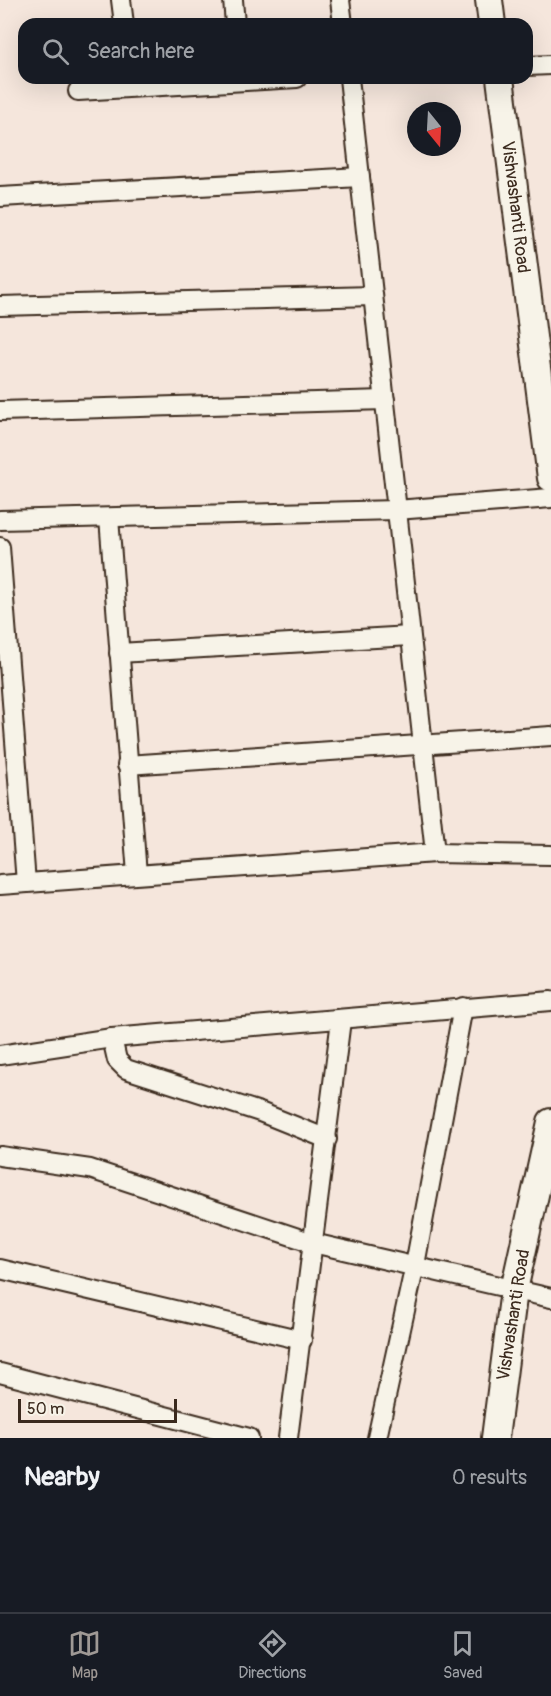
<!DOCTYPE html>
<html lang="en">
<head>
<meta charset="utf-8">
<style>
	body { margin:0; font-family:Pangolin,sans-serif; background:#242831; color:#f1f3f6 }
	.compass { position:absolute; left:407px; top:102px; width:54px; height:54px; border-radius:50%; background:#171b24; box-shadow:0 6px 24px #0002; rotate:162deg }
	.scale { position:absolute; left:18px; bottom:15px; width:159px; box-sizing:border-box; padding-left:6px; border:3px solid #3b2a1e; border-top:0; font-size:16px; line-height:21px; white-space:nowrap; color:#3b2a1e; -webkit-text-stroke:4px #f7f3e8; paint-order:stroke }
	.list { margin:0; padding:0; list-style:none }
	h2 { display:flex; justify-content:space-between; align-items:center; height:78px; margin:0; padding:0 24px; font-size:26px }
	h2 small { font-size:20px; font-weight:400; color:#9ea1a6 }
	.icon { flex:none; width:33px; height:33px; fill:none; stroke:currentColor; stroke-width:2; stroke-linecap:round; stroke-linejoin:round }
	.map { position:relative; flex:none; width:551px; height:1438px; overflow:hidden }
	.search { position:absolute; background:#171b24; box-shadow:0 6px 24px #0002; left:18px; right:18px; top:18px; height:66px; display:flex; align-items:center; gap:15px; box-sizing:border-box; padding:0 21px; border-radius:18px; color:#9ea1a6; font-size:22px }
	.sheet { height:174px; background:#171b24 }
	nav { display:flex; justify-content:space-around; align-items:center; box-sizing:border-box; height:84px; border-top:2px solid #363941; background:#171b24; font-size:16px; color:#9ea1a6 }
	nav a { display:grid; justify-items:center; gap:3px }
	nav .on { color:#9f9995 }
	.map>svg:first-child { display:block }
</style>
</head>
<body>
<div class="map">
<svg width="551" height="1438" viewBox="0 0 551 1438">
	<rect width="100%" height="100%" fill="#f5e6dc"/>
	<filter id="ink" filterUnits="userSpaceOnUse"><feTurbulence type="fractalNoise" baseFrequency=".0167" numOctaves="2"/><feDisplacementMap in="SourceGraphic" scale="12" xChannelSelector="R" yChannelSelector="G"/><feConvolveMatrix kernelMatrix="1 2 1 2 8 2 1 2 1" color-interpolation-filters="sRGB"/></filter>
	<g filter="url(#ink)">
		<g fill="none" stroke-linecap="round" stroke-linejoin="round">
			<!-- street casing -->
			<g stroke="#3b2a1e" stroke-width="22">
				<g id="street">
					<path d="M121,0l3,24"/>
					<path d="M233,0l2,24"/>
					<path d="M340,0l3,24"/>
					<path d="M527,66l24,-1"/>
					<path d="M349,78l86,775"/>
					<path d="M78,91l219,-13"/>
					<path d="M0,197l360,-20"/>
					<path d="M0,306l373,-10"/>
					<path d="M0,411l385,-11"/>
					<path d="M109,518l28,356"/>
					<path d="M0,520l396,-10 155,-12"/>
					<path d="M0,547l26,336"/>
					<path d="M119,653l291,-17"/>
					<path d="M127,765l424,-29"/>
					<path d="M0,885l435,-32 116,2"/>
					<path d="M112,1038l5,22 9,9 134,43 67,27"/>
					<path d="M0,1055l112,-17 439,-37"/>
					<path d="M0,1156l90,13 223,74 238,55"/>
					<path d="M0,1269l302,71"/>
					<path d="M0,1373l249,65"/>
					<path d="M288,1438l53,-418"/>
					<path d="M377,1438l38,-173 48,-258"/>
				</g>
			</g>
			<!-- secondary casing -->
			<g stroke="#3b2a1e" stroke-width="30">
				<g id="secondary">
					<path d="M489,0l3,24"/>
					<path d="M500,78l51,400"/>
					<path d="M495,1438l19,-148 37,-168"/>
				</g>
			</g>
			<!-- street -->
			<use href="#street" stroke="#f7f3e8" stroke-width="18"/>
			<!-- secondary -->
			<use href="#secondary" stroke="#f7f3e8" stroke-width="26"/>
		</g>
	</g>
	<g text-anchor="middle" stroke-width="4.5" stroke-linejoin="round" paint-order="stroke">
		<!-- street labels -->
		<g font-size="18" fill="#3b2a1e" stroke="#f7f3e8">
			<text transform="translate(516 207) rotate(83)" y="6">Vishvashanti Road</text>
			<text transform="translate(513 1315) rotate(-81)" y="6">Vishvashanti Road</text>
		</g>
	</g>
</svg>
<svg class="compass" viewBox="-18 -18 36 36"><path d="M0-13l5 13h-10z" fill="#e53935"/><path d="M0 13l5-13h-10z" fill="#9ea1a6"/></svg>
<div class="scale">50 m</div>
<div class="search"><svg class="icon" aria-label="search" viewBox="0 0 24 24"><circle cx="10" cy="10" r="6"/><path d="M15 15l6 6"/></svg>Search here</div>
</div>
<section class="sheet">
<h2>Nearby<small>0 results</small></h2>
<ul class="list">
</ul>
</section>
<nav>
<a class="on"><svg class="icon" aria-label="map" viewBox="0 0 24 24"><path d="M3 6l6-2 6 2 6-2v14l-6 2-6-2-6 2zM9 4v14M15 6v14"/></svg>Map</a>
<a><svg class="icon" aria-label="directions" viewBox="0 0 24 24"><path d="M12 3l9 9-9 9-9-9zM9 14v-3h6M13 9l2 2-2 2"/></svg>Directions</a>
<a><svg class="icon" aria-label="saved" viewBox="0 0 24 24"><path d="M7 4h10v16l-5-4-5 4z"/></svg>Saved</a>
</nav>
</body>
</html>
